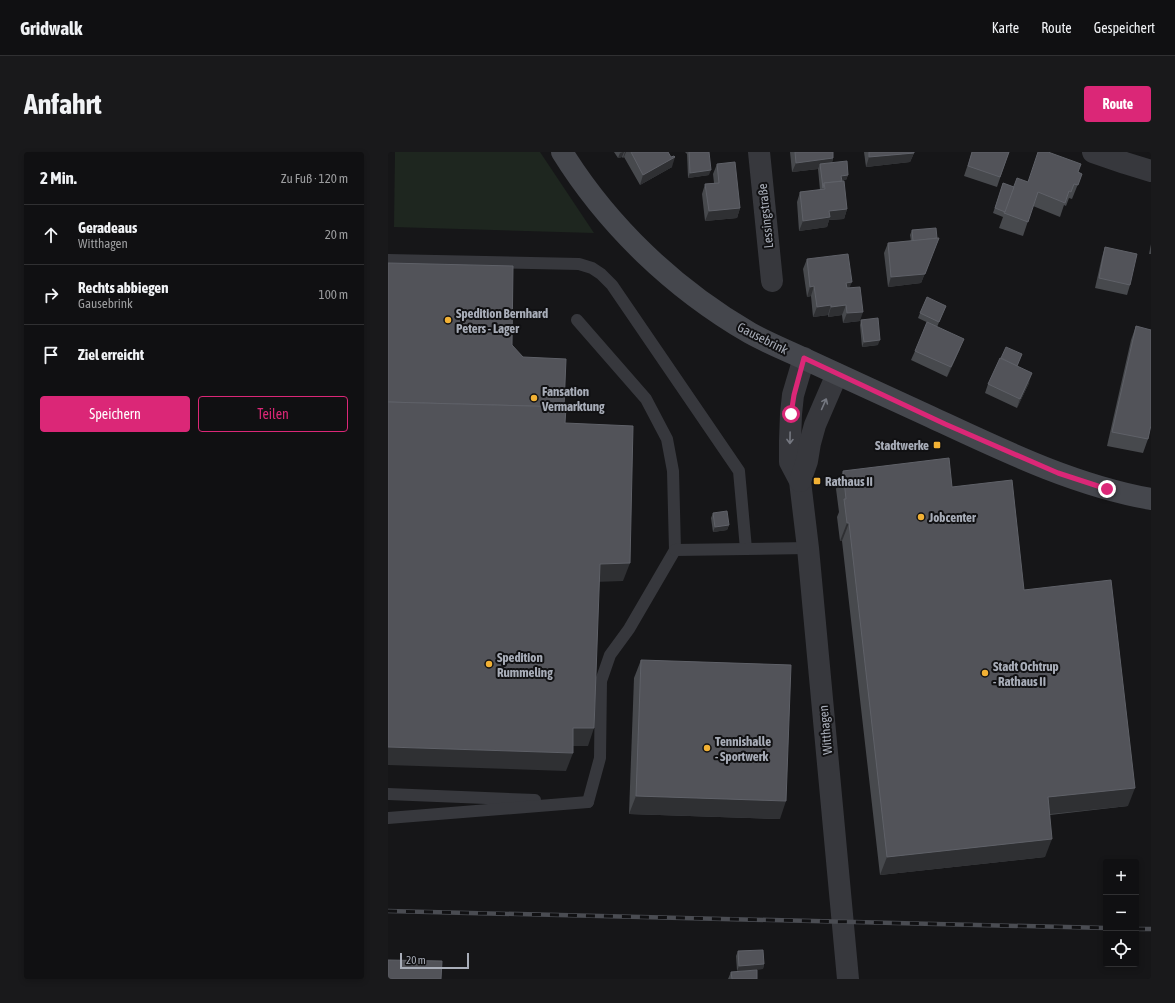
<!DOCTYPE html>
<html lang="de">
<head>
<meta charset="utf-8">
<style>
	body { margin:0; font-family:"Asap Condensed",sans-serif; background:#19191b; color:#f1f3f6 }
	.controls { position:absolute; right:12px; bottom:12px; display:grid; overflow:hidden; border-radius:4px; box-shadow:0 2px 6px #0003 }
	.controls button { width:36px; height:36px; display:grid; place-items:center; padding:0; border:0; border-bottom:1px solid #303032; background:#101012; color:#f1f3f6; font:20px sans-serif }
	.scale { position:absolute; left:12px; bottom:10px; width:69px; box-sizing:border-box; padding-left:4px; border:2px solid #a8adb8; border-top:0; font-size:11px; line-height:14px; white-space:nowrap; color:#a8adb8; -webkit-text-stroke:3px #111113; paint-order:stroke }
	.stop { position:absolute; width:12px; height:12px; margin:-9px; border:3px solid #db2777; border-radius:50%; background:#fff }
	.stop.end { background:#db2777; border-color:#fff; box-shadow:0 1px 4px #0008 }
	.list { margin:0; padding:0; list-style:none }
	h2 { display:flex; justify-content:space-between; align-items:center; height:52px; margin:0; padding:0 16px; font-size:17px }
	h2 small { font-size:13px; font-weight:400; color:#9c9d9f }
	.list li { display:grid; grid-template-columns:26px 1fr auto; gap:12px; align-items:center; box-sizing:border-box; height:60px; padding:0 16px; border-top:1px solid #303032 }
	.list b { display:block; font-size:15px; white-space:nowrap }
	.list p { margin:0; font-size:13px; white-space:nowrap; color:#9c9d9f }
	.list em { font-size:13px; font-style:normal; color:#9c9d9f }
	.actions { display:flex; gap:8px; padding:12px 16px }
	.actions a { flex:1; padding:9px 0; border:1px solid #db2777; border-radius:4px; text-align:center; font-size:14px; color:#db2777 }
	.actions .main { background:#db2777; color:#fff }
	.icon { flex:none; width:22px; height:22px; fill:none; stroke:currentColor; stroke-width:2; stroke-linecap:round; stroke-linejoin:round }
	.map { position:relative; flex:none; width:763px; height:827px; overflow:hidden; border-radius:4px }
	header { display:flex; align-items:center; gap:24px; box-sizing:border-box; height:56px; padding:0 20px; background:#101012; border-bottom:1px solid #303032 }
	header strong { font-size:19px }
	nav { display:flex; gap:22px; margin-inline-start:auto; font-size:14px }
	.intro { display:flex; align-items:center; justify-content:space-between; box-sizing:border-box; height:96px; padding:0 24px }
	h1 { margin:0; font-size:28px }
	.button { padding:10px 18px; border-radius:4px; background:#db2777; color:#fff; font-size:14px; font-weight:700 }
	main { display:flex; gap:24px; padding:0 24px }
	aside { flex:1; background:#101012; border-radius:4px; box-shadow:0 2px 6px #0003 }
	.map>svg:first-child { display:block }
</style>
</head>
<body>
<header>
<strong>Gridwalk</strong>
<nav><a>Karte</a><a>Route</a><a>Gespeichert</a></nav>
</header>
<div class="intro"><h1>Anfahrt</h1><a class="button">Route</a></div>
<main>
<aside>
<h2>2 Min.<small>Zu Fuß · 120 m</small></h2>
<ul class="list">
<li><svg class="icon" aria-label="ahead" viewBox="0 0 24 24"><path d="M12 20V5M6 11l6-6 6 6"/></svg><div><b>Geradeaus</b><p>Witthagen</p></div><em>20 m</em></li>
<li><svg class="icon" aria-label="right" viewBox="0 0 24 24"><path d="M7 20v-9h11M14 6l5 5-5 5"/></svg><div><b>Rechts abbiegen</b><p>Gausebrink</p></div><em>100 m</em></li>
<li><svg class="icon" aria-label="arrive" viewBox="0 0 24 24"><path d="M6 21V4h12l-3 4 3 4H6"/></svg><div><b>Ziel erreicht</b></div></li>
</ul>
<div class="actions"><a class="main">Speichern</a><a>Teilen</a></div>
</aside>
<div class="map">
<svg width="763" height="827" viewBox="0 0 763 827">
	<rect width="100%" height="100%" fill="#161618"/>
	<!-- green -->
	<path fill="#1e261f" d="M7,0h145l54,81 -200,-6z"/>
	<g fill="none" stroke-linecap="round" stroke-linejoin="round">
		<!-- service -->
		<g stroke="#37383d" stroke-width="12">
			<path d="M0,108l191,4 13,4 9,6 11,11 127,186 7,78"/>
			<path d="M189,168l69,79 21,40 6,32 2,79 -46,79 -19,26 -9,26 -1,77 -12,44"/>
			<path d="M287,398l133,-2"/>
			<path d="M0,642l147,6"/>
			<path d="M0,666l200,-16"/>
		</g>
		<!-- minor -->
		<g stroke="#37383d" stroke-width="22">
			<path d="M371,0l13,129"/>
			<path d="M705,0l32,11 26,8"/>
			<path d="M416,206l-11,37 -2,19 -1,27v21l10,19 8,67 40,431"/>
			<path d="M412,329l7,-20 3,-18 5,-18 22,-51"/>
		</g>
		<!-- secondary -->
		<path stroke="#45474d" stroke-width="22" d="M174,0c46,74 112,137 188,181 18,10 38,18 57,27 41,19 83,38 124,57 71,33 142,68 220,82"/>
		<!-- rail casing -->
		<g stroke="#4a4c52" stroke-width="4.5">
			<g id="rail">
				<path d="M0,759l718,17"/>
				<path d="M748,777h15"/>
			</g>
		</g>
		<!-- rail -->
		<use href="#rail" stroke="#111113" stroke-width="3" stroke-dasharray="9" stroke-linecap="butt"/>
	</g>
	<!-- wall -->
	<g fill="#47494d">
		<path d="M226,0h54l4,15 -32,18 -16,-28 -1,1 -1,-1 -4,1z"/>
		<path d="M297,0h24v23l-21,3 -1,-24z"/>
		<path d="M402,0h43v6l-1,5 16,12 -2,5h-4l5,29 -3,10 -15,1 -2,7 -28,4 -2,-29 3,-10 20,-2 -2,-21 -26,3z"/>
		<path d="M476,0h50v1l-4,9 -44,5z"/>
		<path d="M584,0h37l-12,35 -33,-11z"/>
		<path d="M329,12l23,44 -3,10 -32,3 -3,-27 3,-10 9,-1 -1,-9z"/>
		<path d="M690,20l4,2 -10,25 -3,-1 -3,8 -2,-1 -4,12 -27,-11 -10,30 -24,-8 4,-11 -10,-4 10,-30 11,4 14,-5z"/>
		<path d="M524,78l25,8h2l-18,45 -33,4 -4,-34 4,-10 23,-2 -1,-6z"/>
		<path d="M763,92v10h-2z"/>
		<path d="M717,95l25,38 -3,10 -32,-7 7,-31z"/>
		<path d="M419,107l42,29 11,33 -17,2 -1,-8 -14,2v-2l-15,2 -2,-21 -4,1 -4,-28z"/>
		<path d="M558,154l-9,21 -19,-9 2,-5z"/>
		<path d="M473,168l17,25 -16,2 -2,-22z"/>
		<path d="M748,174l12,113 -5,14 -36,-7 24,-106z"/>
		<path d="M572,197l-13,28 -36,-17 4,-9z"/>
		<path d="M634,202l-5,12 12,17 -12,25 -32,-15 3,-9z"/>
		<path d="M455,319l109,16 72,103 104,216 -78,9 -5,42 -165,18 -38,-334h-2l-3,-24 2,-5 -3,-23z"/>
		<path d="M325,361l16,12 -2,5 -14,2 -2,-14z"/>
		<path d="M253,508l139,159 -151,-5 5,-136z"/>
		<path d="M350,799l26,13 -1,5 -26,2 -1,-15z"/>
		<path d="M343,820l26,7h-29z"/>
	</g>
	<!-- shaded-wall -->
	<g fill="#2f3033">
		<path d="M235,0h1l-2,5 -4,1 2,-5z"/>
		<path d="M237,0h1l-2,5 -1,1z"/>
		<path d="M526,1l-4,9 -44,5 3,-10z"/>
		<path d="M287,5l-3,10 -32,18 3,-10z"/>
		<path d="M445,6l-3,10 -10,-4 -2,5 -26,3 4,-9z"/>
		<path d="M323,18l-2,5 -21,3 2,-5z"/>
		<path d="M460,23l-2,5 -6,1 1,-5z"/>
		<path d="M352,56l-3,10 -32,3 4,-10z"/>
		<path d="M459,57l-3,10 -15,1 -2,7 -28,4 4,-10 26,-10z"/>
		<path d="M551,86l-18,45 -33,4 3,-10z"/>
		<path d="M464,130l-4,9 -5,1 3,-9z"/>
		<path d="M426,134l-3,10 -4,1 3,-10z"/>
		<path d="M443,153l-3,10 -15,2 4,-10z"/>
		<path d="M458,153l-4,10 -14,2 3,-10z"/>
		<path d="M475,160l-3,9 -17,2 4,-10z"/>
		<path d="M576,187l-4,10 -13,28 4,-10z"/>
		<path d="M492,188l-2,5 -16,2 2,-5z"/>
		<path d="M644,221l-3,10 -12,25 3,-9z"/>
		<path d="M459,371h2l-7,18h-2z"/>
		<path d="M341,373l-2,5 -14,2 2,-5z"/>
		<path d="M242,411l-7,18 -29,1 6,-18z"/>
		<path d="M185,576h21l-6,18h-21z"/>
		<path d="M0,595l185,6 -7,18 -178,-6z"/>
		<path d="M747,636l-7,18 -87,9 7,-18z"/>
		<path d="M248,644l150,5 -6,18 -151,-5z"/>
		<path d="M664,687l-7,18 -165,18 7,-18z"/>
		<path d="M376,812l-1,5 -26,2 2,-5z"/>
	</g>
	<!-- building -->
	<g fill="#525359" stroke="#5f6168">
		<path d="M243,0h37l3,5 3,-1 1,1 -32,18z"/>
		<path d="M301,0h20l2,18 -21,3z"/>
		<path d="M407,0h38v6l-37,5z"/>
		<path d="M481,0h45v1l-45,4z"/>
		<path d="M584,0h37l-9,25 -32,-11z"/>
		<path d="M650,0h10l33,12 -3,8 4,2 -4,11 -4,-1 -3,8 -2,-1 -4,12 -27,-11 -10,30 -24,-9 13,-35 11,4z"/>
		<path d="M459,9l1,14 -7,1 1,5 -18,2 -1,5 -3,-24z"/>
		<path d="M347,10l5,46 -31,3 -4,-27 14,-1 -2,-19z"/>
		<path d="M456,29l3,28 -18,2 1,6 -27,4 -3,-29 25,-3 -1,-6z"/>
		<path d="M615,31l11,4 -9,25 -10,-4z"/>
		<path d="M548,76l1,10 -24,3 -1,-11z"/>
		<path d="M551,86l-14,36 -34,3 -3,-34z"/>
		<path d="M717,95l32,7 -7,31 -31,-7z"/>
		<path d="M460,102l4,28 -6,1 1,5 13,-1 3,25 -16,1 -1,-8 -15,2v-2l-14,2 -3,-21 -4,1 -3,-28z"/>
		<path d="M0,111l125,3 -1,79 11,12 43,2 -2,48 -176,-5z"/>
		<path d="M539,145l19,9 -7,16 -19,-9z"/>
		<path d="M490,166l2,22 -16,2 -3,-22z"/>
		<path d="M539,170l37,17 -13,28 -36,-16z"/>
		<path d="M748,174l15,4v95l-3,14 -36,-7z"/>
		<path d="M618,195l16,7 -5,12 -16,-8z"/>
		<path d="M612,206l32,15 -12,26 -32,-15z"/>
		<path d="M0,250l178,5 -1,16 68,3 -3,137 -30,1 -6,164h-21v25l-185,-6z"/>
		<path d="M561,306l3,29 60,-7 12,110 87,-10 24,208 -87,9 4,42 -165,18 -38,-334h-2l-3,-24h2l-3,-28z"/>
		<path d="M339,359l2,14 -14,2 -2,-14z"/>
		<path d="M253,508l150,5 -5,136 -150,-5z"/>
		<path d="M375,798l1,14 -25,2 -1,-15z"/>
		<path d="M0,808l54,1 -1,18h-53z"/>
		<path d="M369,818v9h-25l-1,-7z"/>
	</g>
	<!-- one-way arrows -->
	<defs><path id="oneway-shaft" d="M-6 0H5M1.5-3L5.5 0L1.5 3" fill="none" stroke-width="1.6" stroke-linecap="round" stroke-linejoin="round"/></defs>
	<g stroke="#757881">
		<use href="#oneway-shaft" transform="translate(436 252) rotate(-66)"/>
		<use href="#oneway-shaft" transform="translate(402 286) rotate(91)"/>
	</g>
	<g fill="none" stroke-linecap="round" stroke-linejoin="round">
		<!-- route -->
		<path stroke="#db2777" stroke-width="5" d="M403,262l3,-19 10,-37 141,66 113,49 49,16"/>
	</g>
	<!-- markers -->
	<g fill="#f2b134" stroke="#111113" stroke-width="1.5">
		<circle cx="60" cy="168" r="4"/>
		<circle cx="146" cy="246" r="4"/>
		<rect x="545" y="289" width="8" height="8" rx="2"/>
		<rect x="425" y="325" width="8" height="8" rx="2"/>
		<circle cx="533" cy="365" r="4"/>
		<circle cx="101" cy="512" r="4"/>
		<circle cx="597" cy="521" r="4"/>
		<circle cx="319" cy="596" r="4"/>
	</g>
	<g text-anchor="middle" stroke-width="4" stroke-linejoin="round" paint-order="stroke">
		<!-- street labels -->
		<g font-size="13" fill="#a8adb8" stroke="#111113">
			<text transform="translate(377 64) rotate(-96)" y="5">Lessingstraße</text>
			<text transform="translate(375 186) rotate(27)" y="5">Gausebrink</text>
			<text transform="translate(437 578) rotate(-95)" y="5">Witthagen</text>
		</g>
		<!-- poi labels -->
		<g font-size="13" font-weight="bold" fill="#a8adb8" stroke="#111113" text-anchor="start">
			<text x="68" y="166">Spedition Bernhard<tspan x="68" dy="15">Peters - Lager</tspan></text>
			<text x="154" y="244">Fansation<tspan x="154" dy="15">Vermarktung</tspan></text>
			<text x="541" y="298" text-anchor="end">Stadtwerke</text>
			<text x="437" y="334">Rathaus II</text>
			<text x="541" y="370">Jobcenter</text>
			<text x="109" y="510">Spedition<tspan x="109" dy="15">Rummeling</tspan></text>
			<text x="605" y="519">Stadt Ochtrup<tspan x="605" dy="15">- Rathaus II</tspan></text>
			<text x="327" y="594">Tennishalle<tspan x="327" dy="15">- Sportwerk</tspan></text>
		</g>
	</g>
</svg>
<div class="controls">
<button>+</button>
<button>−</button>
<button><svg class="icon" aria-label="locate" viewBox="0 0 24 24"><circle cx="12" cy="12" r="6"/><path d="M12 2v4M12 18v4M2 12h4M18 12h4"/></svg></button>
</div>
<div class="scale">20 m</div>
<div class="stop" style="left:403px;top:262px"></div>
<div class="stop end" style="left:719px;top:337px"></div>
</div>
</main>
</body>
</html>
